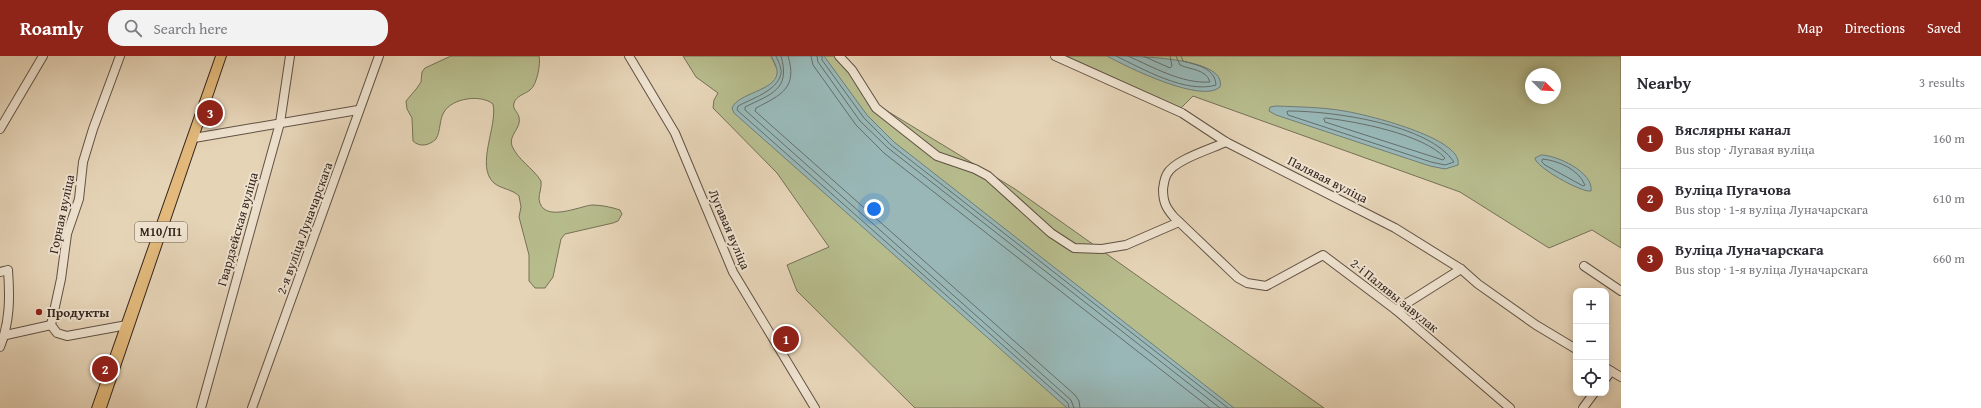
<!DOCTYPE html>
<html lang="en">
<head>
<meta charset="utf-8">
<style>
	body { margin:0; font-family:"Gentium Book Plus",serif; background:#f2f2f3; color:#2b2b33 }
	.controls { position:absolute; right:12px; bottom:12px; display:grid; overflow:hidden; border-radius:8px; box-shadow:0 2px 10px #0003 }
	.controls button { width:36px; height:36px; display:grid; place-items:center; padding:0; border:0; border-bottom:1px solid #e1e1e2; background:#fff; color:#2b2b33; font:20px sans-serif }
	.compass { position:absolute; left:1525px; top:12px; width:36px; height:36px; border-radius:50%; background:#fff; box-shadow:0 2px 10px #0003; rotate:114deg }
	.you { position:absolute; left:874px; top:153px; width:14px; height:14px; margin:-10px; border:3px solid #fff; border-radius:50%; background:#1a73e8; box-shadow:0 0 0 6px #1a73e833 }
	.badge { display:grid; place-items:center; width:26px; height:26px; border-radius:50%; background:#8f2418; color:#fff; font-size:13px; font-weight:700 }
	.pin { position:absolute; translate:-50% -50%; border:2px solid #fff; box-shadow:0 1px 4px #0006 }
	.list { margin:0; padding:0; list-style:none }
	h2 { display:flex; justify-content:space-between; align-items:center; height:52px; margin:0; padding:0 16px; font-size:17px }
	h2 small { font-size:13px; font-weight:400; color:#7c7c81 }
	.list li { display:grid; grid-template-columns:26px 1fr auto; gap:12px; align-items:center; box-sizing:border-box; height:60px; padding:0 16px; border-top:1px solid #e1e1e2 }
	.list b { display:block; font-size:15px; white-space:nowrap }
	.list p { margin:0; font-size:13px; white-space:nowrap; color:#7c7c81 }
	.list em { font-size:13px; font-style:normal; color:#7c7c81 }
	.icon { flex:none; width:22px; height:22px; fill:none; stroke:currentColor; stroke-width:2; stroke-linecap:round; stroke-linejoin:round }
	.map { position:relative; flex:none; width:1621px; height:352px; overflow:hidden }
	header { display:flex; align-items:center; gap:24px; box-sizing:border-box; height:56px; padding:0 20px; background:#8f2418; color:#fff }
	header strong { font-size:19px }
	nav { display:flex; gap:22px; margin-inline-start:auto; font-size:14px }
	.search { width:280px; height:36px; background:#f2f2f3; display:flex; align-items:center; gap:10px; box-sizing:border-box; padding:0 14px; border-radius:16px; color:#7c7c81; font-size:15px }
	main { display:flex }
	aside { flex:1; background:#fff }
	.map>svg:first-child { display:block }
</style>
</head>
<body>
<header>
<strong>Roamly</strong>
<div class="search"><svg class="icon" aria-label="search" viewBox="0 0 24 24"><circle cx="10" cy="10" r="6"/><path d="M15 15l6 6"/></svg>Search here</div>
<nav><a>Map</a><a>Directions</a><a>Saved</a></nav>
</header>
<main>
<div class="map">
<svg width="1621" height="352" viewBox="0 0 1621 352">
	<rect width="100%" height="100%" fill="#e6d4b7"/>
	<filter id="stains"><feTurbulence type="fractalNoise" baseFrequency=".005" numOctaves="4"/><feColorMatrix values="0 0 0 0 .2 0 0 0 0 .09 0 0 0 0 .02 0 0 0 .5 -.17"/></filter>
	<radialGradient id="worn" r=".72"><stop offset=".6" stop-color="#630" stop-opacity="0"/><stop offset="1" stop-color="#630" stop-opacity=".3"/></radialGradient>
	<!-- green -->
	<g fill="#b7bc8d" stroke="#767056" fill-rule="evenodd">
		<path d="M451,0h88c2,7 -2,29 -9,34 -5,4 -14,6 -16,13 -2,6 4,9 5,14 3,11 -11,18 -7,29 6,14 21,22 29,35 1,6 -2,12 -2,18 3,25 41,7 53,6 9,0 19,2 28,5l2,4 -4,7 -5,2 -48,11 -4,5 -8,38 -8,11h-10l-6,-7v-26l-10,-38 2,-10 -2,-11c-7,-7 -18,-7 -25,-13 -19,-17 4,-57 -1,-79 -12,-10 -41,-6 -49,8 -5,8 -3,18 -8,27 -6,6 -16,9 -23,2l-1,-23 -5,-9 -1,-8 11,-13 4,-6 1,-10 3,-4z"/>
		<path d="M683,0h88l6,13 30,-13h34l38,50 136,83 309,219h-409l-118,-117 -10,-26 42,-18 -52,-74 -64,-65 1,-8 4,-7 -22,-16z"/>
		<path d="M1069,0h552v192l-29,-18 -43,18 -89,-56 -267,-96 -12,12 -113,-51zM1531,18h24v24h-24z"/>
	</g>
	<!-- water -->
	<g fill="#98b7b6" stroke="#707d79">
		<path d="M771,0h53l43,59 27,27 340,266h-167l-333,-295 -2,-5c6,-15 42,-17 45,-34 1,-5 -3,-13 -6,-18z"/>
		<path d="M1107,0c21,0 121,0 113,31 -18,17 -93,-20 -113,-31z"/>
		<path d="M1276,50c23,1 46,1 68,5 20,3 120,27 114,54l-13,4 -15,-3 -154,-51 -7,-4 1,-4z"/>
		<path d="M1541,99c15,0 53,17 50,36 -9,2 -56,-24 -56,-33z"/>
	</g>
	<g fill="none" stroke-linecap="round" stroke-linejoin="round">
		<!-- shore -->
		<g stroke="#666e6a" stroke-width="1">
			<path d="M776,0c2,5 6,12 5,18 -4,17 -30,25 -43,32l-1,4 331,293 1,5"/>
			<path d="M781,0c10,34 -10,38 -36,51v3l326,290 3,8"/>
			<path d="M788,0c10,32 -7,39 -32,52l-1,3 320,284 4,6 1,7"/>
			<path d="M811,0l2,9 43,60 28,28 326,255"/>
			<path d="M817,0l1,6 42,59 28,27 332,260"/>
			<path d="M822,0v4l42,58 27,27 337,263"/>
			<path d="M1116,0c27,13 70,38 100,29 -1,-17 -19,-20 -33,-24l-2,-5"/>
			<path d="M1128,0c25,11 54,28 82,26 -4,-13 -19,-12 -30,-17l-4,-9"/>
			<path d="M1143,0l27,12 2,-2 -2,-10"/>
			<path d="M1289,55c43,0 140,13 165,51l-9,3 -14,-3 -143,-47 -1,-3z"/>
			<path d="M1326,62c32,4 97,16 119,40l-2,2 -118,-38 -1,-3z"/>
			<path d="M1543,103c16,2 35,10 42,26l-2,1 -38,-21 -3,-3z"/>
		</g>
		<!-- street casing -->
		<g stroke="#615144" stroke-width="10">
			<g id="street">
				<path d="M120,0l-27,73 -10,33 -4,37 -12,35 -6,45 -10,46 6,8 10,3 60,-11"/>
				<path d="M629,0l46,77 58,139 82,136"/>
				<path d="M839,0l13,14 24,38 61,48 38,13 13,7 63,57 23,15 28,1 24,-4 53,-23"/>
				<path d="M1055,0l127,57 44,29 169,86 66,41 17,15 58,41 40,24"/>
				<path d="M0,73l43,-73"/>
				<path d="M194,82l164,-28"/>
				<path d="M1226,86c-15,7 -52,18 -59,32 -3,5 -3,10 -4,15 0,13 3,19 11,28l64,61 9,5 19,3 57,-31 73,55 114,98"/>
				<path d="M1584,210l37,25"/>
				<path d="M0,216l8,-2c2,27 2,52 -8,77"/>
				<path d="M1396,254l65,-41"/>
				<path d="M6,279l45,-10"/>
				<path d="M1606,312l15,9"/>
				<path d="M1606,322l5,-7"/>
				<path d="M201,352l79,-285 10,-67"/>
				<path d="M252,352l127,-352"/>
				<path d="M1583,352l11,-15"/>
			</g>
		</g>
		<!-- primary casing -->
		<g stroke="#35251e" stroke-width="2">
			<path id="primary" d="M216,0h10l-120,352h-14z"/>
		</g>
		<!-- street -->
		<use href="#street" stroke="#efe3d0" stroke-width="8"/>
		<!-- primary -->
		<use href="#primary" fill="#e3ba7c" fill-rule="evenodd"/>
	</g>
	<!-- markers -->
	<circle fill="#8f2418" stroke="#efe3d0" stroke-width="1.5" cx="39" cy="256" r="4"/>
	<g text-anchor="middle" stroke-width="4" stroke-linejoin="round" paint-order="stroke">
		<!-- shield labels -->
		<rect fill="#efe3d0" stroke="#6d5e53" stroke-width="1" x="135" y="166" width="52" height="20" rx="3"/>
		<g font-size="12" font-weight="bold" fill="#35251e">
			<text x="161" y="180">М10/П1</text>
		</g>
		<!-- street labels -->
		<g font-size="13" fill="#35251e" stroke="#efe3d0">
			<text transform="translate(1328 123) rotate(27)" y="5">Палявая вуліца</text>
			<text transform="translate(61 158) rotate(-78)" y="5">Горная вуліца</text>
			<text transform="translate(304 172) rotate(-70)" y="5">2-я вуліца Луначарскага</text>
			<text transform="translate(237 173) rotate(-74)" y="5">Гвардзейская вуліца</text>
			<text transform="translate(730 173) rotate(67)" y="5">Лугавая вуліца</text>
			<text transform="translate(1395 239) rotate(39)" y="5">2-і Палявы завулак</text>
		</g>
		<!-- poi labels -->
		<g font-size="13" font-weight="bold" fill="#35251e" stroke="#efe3d0" text-anchor="start">
			<text x="47" y="261">Продукты</text>
		</g>
	</g>
	<rect width="100%" height="100%" filter="url(#stains)"/>
	<rect width="100%" height="100%" fill="url(#worn)"/>
</svg>
<div class="controls">
<button>+</button>
<button>−</button>
<button><svg class="icon" aria-label="locate" viewBox="0 0 24 24"><circle cx="12" cy="12" r="6"/><path d="M12 2v4M12 18v4M2 12h4M18 12h4"/></svg></button>
</div>
<svg class="compass" viewBox="-18 -18 36 36"><path d="M0-13l5 13h-10z" fill="#e53935"/><path d="M0 13l5-13h-10z" fill="#7c7c81"/></svg>
<div class="you"></div>
<div class="pin badge" style="left:786px;top:283px">1</div>
<div class="pin badge" style="left:105px;top:313px">2</div>
<div class="pin badge" style="left:210px;top:57px">3</div>
</div>
<aside>
<h2>Nearby<small>3 results</small></h2>
<ul class="list">
<li><span class="badge">1</span><div><b>Вяслярны канал</b><p>Bus stop · Лугавая вуліца</p></div><em>160 m</em></li>
<li><span class="badge">2</span><div><b>Вуліца Пугачова</b><p>Bus stop · 1-я вуліца Луначарскага</p></div><em>610 m</em></li>
<li><span class="badge">3</span><div><b>Вуліца Луначарскага</b><p>Bus stop · 1-я вуліца Луначарскага</p></div><em>660 m</em></li>
</ul>
</aside>
</main>
</body>
</html>
